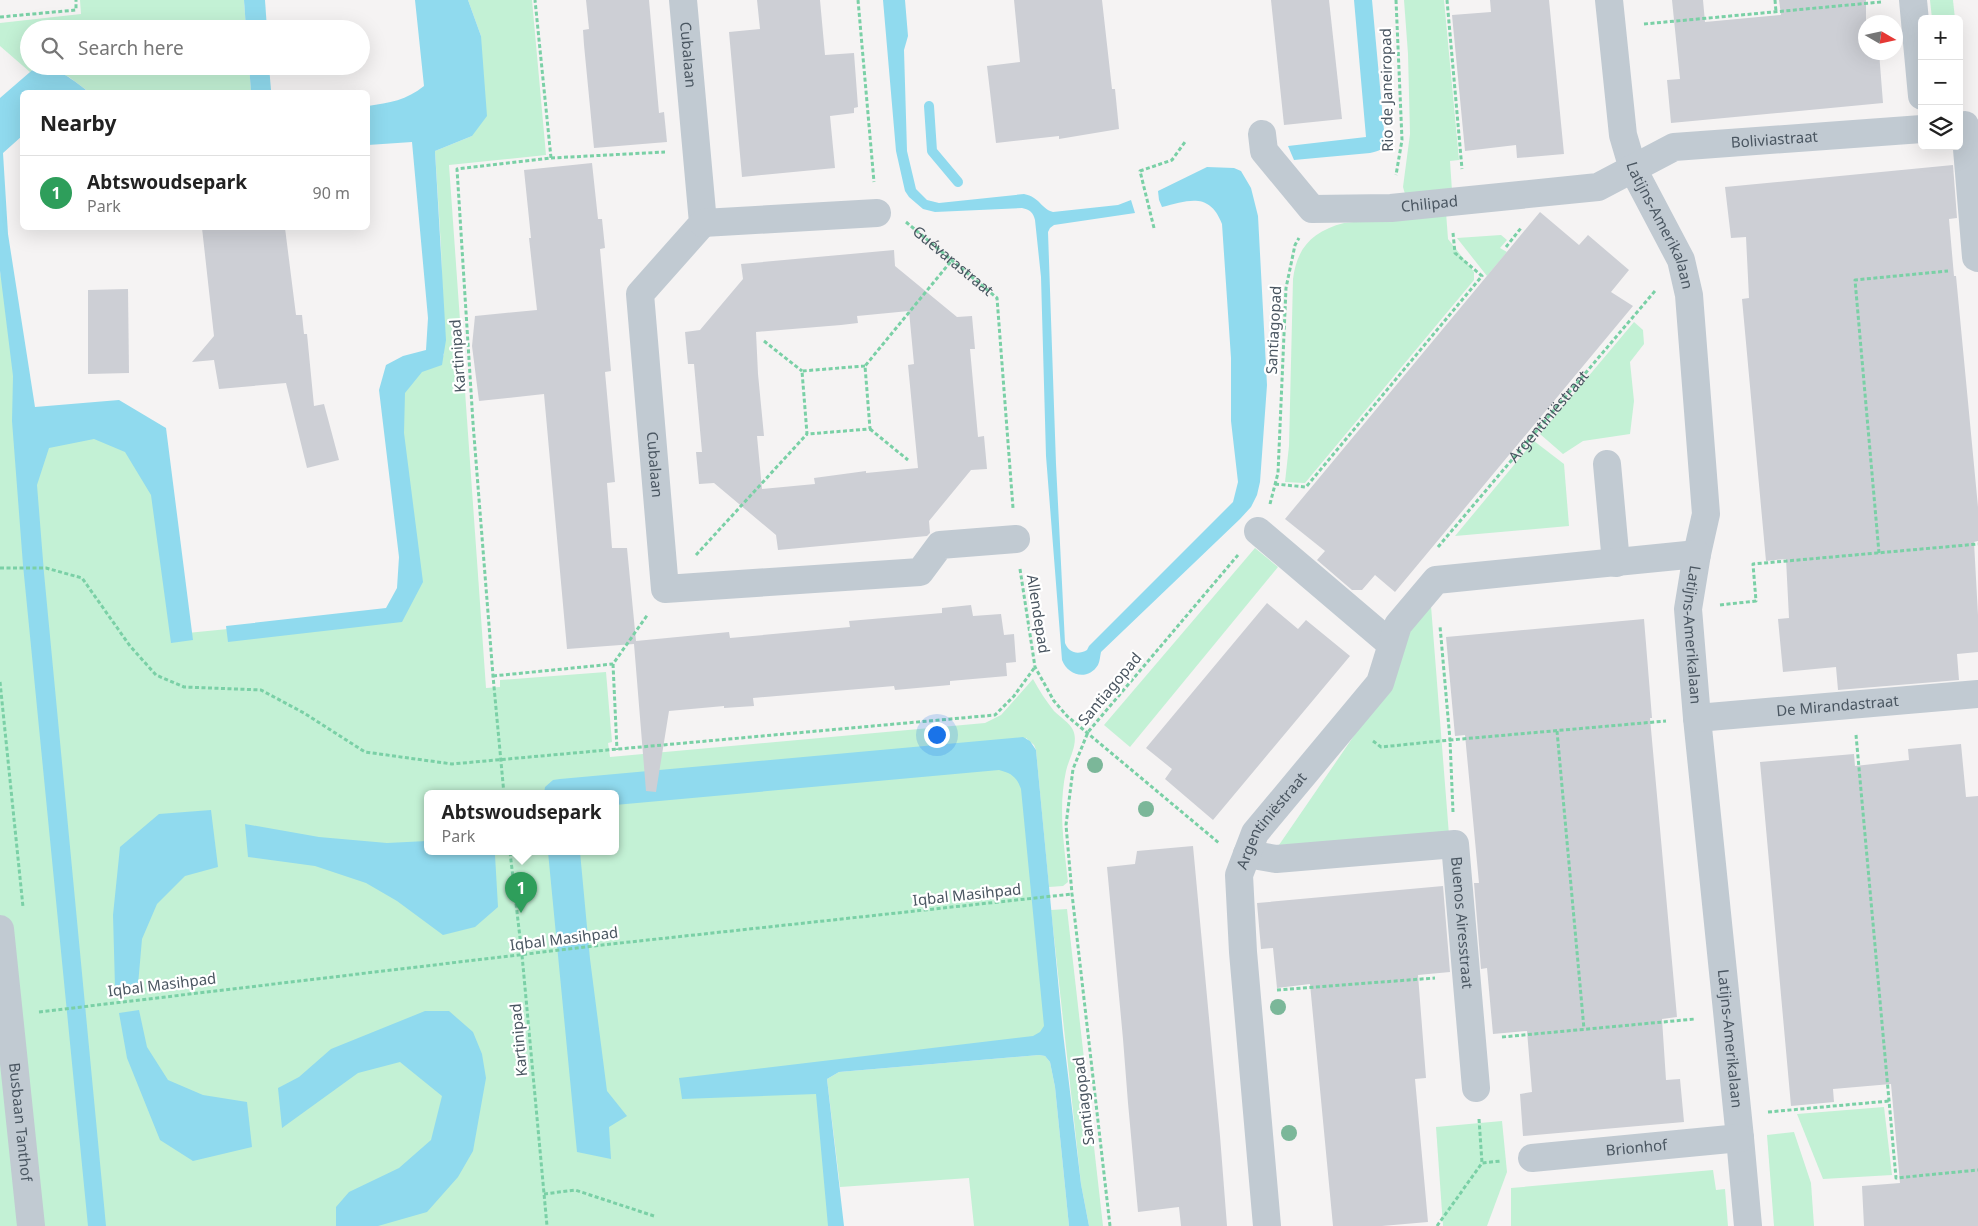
<!DOCTYPE html>
<html lang="en">
<head>
<meta charset="utf-8">
<style>
	body { margin:0; font-family:"Noto Sans",sans-serif; background:#f6f6f6; color:#222 }
	.controls { position:absolute; right:15px; top:15px; display:grid; overflow:hidden; border-radius:8px; box-shadow:0 5px 20px #0002 }
	.controls button { width:45px; height:45px; display:grid; place-items:center; padding:0; border:0; border-bottom:1px solid #e0e0e0; background:#fff; color:#222; font:25px sans-serif }
	.compass { position:absolute; left:1858px; top:15px; width:45px; height:45px; border-radius:50%; background:#fff; box-shadow:0 5px 20px #0002; rotate:99deg }
	.you { position:absolute; left:936px; top:734px; width:18px; height:18px; margin:-12px; border:4px solid #fff; border-radius:50%; background:#1a73e8; box-shadow:0 0 0 8px #1a73e833 }
	.badge { display:grid; place-items:center; width:32px; height:32px; border-radius:50%; background:#2563eb; color:#fff; font-size:16px; font-weight:700 }
	.pin { position:absolute; translate:-50% -41px; filter:drop-shadow(0 1px 2px #0008) }
	.pin::after { content:''; position:absolute; top:26px; width:18px; height:15px; background:inherit; clip-path:polygon(0 0,100% 0,50% 100%) }
	.popup { position:absolute; left:424px; top:790px; width:195px; height:65px; box-sizing:border-box; display:grid; place-content:center; border-radius:8px; background:#fff; filter:drop-shadow(0 1px 4px #0005); font-size:16px; white-space:nowrap; color:#767676 }
	.popup b { font-size:19px; color:#222 }
	.popup::after { content:''; position:absolute; left:50%; top:100%; margin-left:-10px; border:10px solid transparent; border-top-color:#fff }
	.list { margin:0; padding:0; list-style:none }
	h2 { display:flex; justify-content:space-between; align-items:center; height:65px; margin:0; padding:0 20px; font-size:21px }
	h2 small { font-size:16px; font-weight:400; color:#767676 }
	.list li { display:grid; grid-template-columns:32px 1fr auto; gap:15px; align-items:center; box-sizing:border-box; height:75px; padding:0 20px; border-top:1px solid #e0e0e0 }
	.list b { display:block; font-size:19px; white-space:nowrap }
	.list p { margin:0; font-size:16px; white-space:nowrap; color:#767676 }
	.list em { font-size:16px; font-style:normal; color:#767676 }
	.icon { flex:none; width:28px; height:28px; fill:none; stroke:currentColor; stroke-width:2; stroke-linecap:round; stroke-linejoin:round }
	.map { position:relative; flex:none; width:1978px; height:1226px; overflow:hidden }
	.search { position:absolute; background:#fff; box-shadow:0 5px 20px #0002; left:20px; top:20px; width:350px; height:55px; display:flex; align-items:center; gap:12px; box-sizing:border-box; padding:0 18px; border-radius:28px; color:#767676; font-size:19px }
	.panel { position:absolute; background:#fff; box-shadow:0 5px 20px #0002; left:20px; top:90px; width:350px; height:140px; border-radius:8px }
	.map>svg:first-child { display:block }
</style>
</head>
<body>
<div class="map">
<svg width="1978" height="1226" viewBox="0 0 1978 1226">
	<rect width="100%" height="100%" fill="#f5f3f3"/>
	<!-- green -->
	<g fill="#c3f1d5" fill-rule="evenodd">
		<path d="M80,0h164l2,29h-217v37h8l-7,6 -30,-26v-23l81,-9z"/>
		<path d="M468,0h64l14,155 -97,10 37,523 14,-1v-7l106,-8 6,70 -4,1 2,14 375,-34 16,-8 32,-36c6,11 13,22 21,32 6,6 16,12 19,19 6,13 -4,28 -7,41 -8,37 -2,73 2,111l-5,4 -14,1 -13,-137 -2,-5 -8,-7v17l30,283 -237,30 16,158h-835v-955l30,156 119,11 28,196 217,-21 14,-25 -15,-200 51,-33 -3,-108 -6,-96 37,-15 9,-100zM427,794h188v58h-188z"/>
		<path d="M1404,0h40l15,160 -9,1 2,30 -47,3 -2,-7 7,-53 -2,-80z"/>
		<path d="M1930,0h23l2,19h-23z"/>
		<path d="M44,66h205l2,25 20,-1v2h-182l-20,-15z"/>
		<path d="M1446,212l2,27 26,33v8l-169,203 -20,-1 4,-36 4,-167c4,-32 20,-48 51,-56z"/>
		<path d="M1501,235l6,5 -7,8 7,4 -20,24 -30,-38z"/>
		<path d="M1634,322l9,8 1,14 -14,18 4,39 -4,33 -47,7 -20,13 -23,-20z"/>
		<path d="M1534,441l30,23 5,62 -114,10z"/>
		<path d="M1255,548l23,19 -148,180 -26,-22z"/>
		<path d="M1431,606l18,229 -170,10 116,-169 8,-45z"/>
		<path d="M1067,909l36,317h-14l-8,-42 -30,-274z"/>
		<path d="M1039,1055l6,1 5,6 5,25 14,139h-95l-5,-48 -129,9 -13,-108 12,-7z"/>
		<path d="M1884,1107l8,68 -69,4 -26,-65z"/>
		<path d="M1502,1121l5,51 -20,54h-44l-7,-99z"/>
		<path d="M1794,1132l17,51 3,43h-40l-7,-91z"/>
		<path d="M1713,1170l3,20 9,-1 3,37h-217v-38z"/>
	</g>
	<!-- water -->
	<g fill="#90daee">
		<path d="M244,0h21l2,29h-21z"/>
		<path d="M415,0h53l13,36 6,80 -15,20 -37,15 11,189 -4,25 -20,7 -17,21 -1,40 19,149 -21,40 -174,20 -2,-16 160,-18 11,-20 2,-31 -20,-167 7,-25 17,-9 23,-6 2,-32 -16,-176 -44,3v-39c21,-3 39,-6 56,-20z"/>
		<path d="M883,0h22l3,36 -4,14 3,101 9,38 11,11 12,3 85,-9c16,3 17,15 29,18l65,-7 13,-5 4,13 -81,12 -4,3 -2,4 8,232 9,179c4,10 13,12 22,7l2,-4 144,-144 5,-20 -7,-61v-63l-9,-134c-12,-32 -33,-24 -60,-17l-3,-7 -1,-9 49,-24 27,1 7,3 10,17 7,28 9,169 -7,97 -3,13 -6,12 -11,12 -139,133c-1,4 -1,9 -3,13 -10,16 -30,11 -36,-5l-16,-204 -5,-179 -6,-57c-2,-8 -5,-10 -13,-12l-87,4 -12,-3 -14,-12 -4,-6 -9,-40z"/>
		<path d="M1354,0h18l13,141c-2,9 -6,10 -15,12l-76,7 -6,-14 78,-9z"/>
		<path d="M37,66c20,0 37,15 52,26h-67v44l-19,17 5,81 27,173 84,-7 47,28 27,212 -22,3 -20,-148 -26,-43 -31,-13 -45,9 -12,37 7,88 62,653h-18l-65,-661 -11,-144 1,-45 -13,-105v-173z"/>
		<path d="M249,66h20l2,24 -20,1z"/>
		<path d="M1023,737l7,4 6,9 27,283 18,151 8,42h-20l-14,-139 -5,-25 -5,-6 -6,-1 -200,17 -12,7 17,147h-16l-12,-132 -134,5 -3,-21 354,-42 7,-4 4,-6 -23,-237c-4,-12 -10,-16 -22,-19l-384,35v-11h-71l1,-7 8,-7 7,-1z"/>
		<path d="M211,810l7,57 -33,9 -28,28 -15,35 -4,46 -23,2 -2,-72 7,-68 39,-33z"/>
		<path d="M245,824l74,13 68,6 40,-2v11h58l10,3 3,52 -23,20 -32,8 -46,-34 -31,-18 -51,-17 -67,-9z"/>
		<path d="M548,852h32l10,107 17,132 20,25 -18,11 2,32 -34,-7z"/>
		<path d="M139,1010l8,37 21,33 35,15 44,7 5,45 -59,14 -33,-21 -33,-82 -8,-45z"/>
		<path d="M425,1011h24l24,21 9,22 4,24 -13,73 -15,26 -31,35 -49,14h-42v-19l13,-15 50,-24 32,-28 11,-44 -42,-34 -42,11 -76,55 -4,-40 21,-11 32,-28z"/>
	</g>
	<g fill="none" stroke-linecap="round" stroke-linejoin="round">
		<!-- stream -->
		<path stroke="#90daee" stroke-width="10" d="M929,106l3,45 26,31"/>
	</g>
	<!-- building -->
	<g fill="#cdcfd5" fill-rule="evenodd">
		<path d="M586,0h63l10,113 5,-1 3,30 -73,6 -10,-103 -1,-15 6,-1z"/>
		<path d="M757,0h63l5,55 29,-2 4,54 -4,1v5l-24,3 5,52 -93,9 -13,-145 31,-3z"/>
		<path d="M1014,0h88l10,89h3l4,40 -60,10v-3l-63,7 -9,-77 33,-4z"/>
		<path d="M1271,0h58l13,119 -58,6z"/>
		<path d="M1490,0h59l15,154 -47,4 -1,-13 -51,6 -13,-136 39,-3z"/>
		<path d="M1672,0h31l2,22 76,-7 -2,-15h87v52h13l4,51 -212,20 -4,-43 13,-1z"/>
		<path d="M592,163l6,56h4l3,29 -5,1 11,122 -6,1 10,110 -8,1 5,65h15l9,93 93,-9 1,6 120,-11 -1,-6 93,-8v-5l29,-3 2,11 28,-2 3,21 10,-1 2,28 -10,1 1,13 -57,5v4l-55,5 -1,-4 -141,12 1,8 -30,2v-2l-55,5 -13,81 -10,-1 -12,-147 -67,5 -23,-255 -65,7 -7,-55 3,-30 62,-6 -8,-72h2l-7,-68z"/>
		<path d="M1953,165l4,53 -8,1 5,57h2l22,231v34l-4,1 4,73v37l-21,2 2,26 -121,10 -2,-23 -53,5 -5,-53 11,-1 -3,-59 -20,2 -24,-262 7,-1 -3,-61 -15,1 -6,-51z"/>
		<path d="M1540,212l39,33 9,-10 41,35 -18,22 22,14 -238,286 -20,-17 -13,15h-10l-35,-30 8,-9 -40,-32z"/>
		<path d="M202,228h83l11,87h6l2,19h3l7,72 10,-2 15,56 -32,8 -21,-85 -67,6 -5,-29 -22,2 22,-26z"/>
		<path d="M894,250l1,16 62,51 15,-1 3,33h-5l8,88 6,-1 3,33 -16,1 -42,51 1,12 -3,3 -149,14 -2,-15 -62,-52 -15,1 -3,-32h6l-8,-88h-6l-3,-32 15,-2 43,-51 -2,-15zM909,311l5,53 -6,1 10,103 -52,5v-2l-52,7 1,6 -53,5 -5,-53h7l-6,-62 -2,-42 85,-7 17,-2 -1,-7z"/>
		<path d="M128,289l1,84 -41,1v-84z"/>
		<path d="M1267,603l31,26 8,-9 44,36 -137,164 -48,-41 7,-10 -26,-21z"/>
		<path d="M1644,619l8,99h-2l27,299 -15,2 4,61 14,-1 4,43 -161,14 -3,-42 12,-2 -5,-61 -34,3 -6,-66 -6,1 -7,-86h5l-14,-148 -10,1 -9,-99z"/>
		<path d="M1961,744l5,53 12,-1v430h-114l-2,-40 38,-3 -9,-99 -58,5 1,13 -43,4 -31,-344 94,-8 1,12 54,-6 -1,-11z"/>
		<path d="M1193,846l27,290 7,90h-46l-2,-19 -41,5 -10,-109 -5,-64 -16,-172 28,-3 2,-13z"/>
		<path d="M1443,886l7,86 -32,3 8,103 -11,1 13,143 -46,4h-49l-23,-242 -33,4 -4,-40 -12,1 -4,-46z"/>
	</g>
	<g fill="none" stroke-linecap="round" stroke-linejoin="round">
		<!-- path -->
		<g stroke="#7ad0a6" stroke-width="3" stroke-dasharray="4 2.5" stroke-linecap="butt">
			<path d="M858,0l16,182"/>
			<path d="M1396,0l6,140 -6,35"/>
			<path d="M1447,0l15,169"/>
			<path d="M1775,0l1,12"/>
			<path d="M0,17l76,-7v-10"/>
			<path d="M1644,24l237,-22"/>
			<path d="M551,158l114,-6"/>
			<path id="s1" d="M906,222l91,76 16,210"/>
			<path d="M1154,228l-14,-57 32,-11 13,-18"/>
			<path d="M1506,247l15,-19"/>
			<path d="M764,341l38,30"/>
			<path d="M865,366l-63,5 5,63 63,-5 -5,-63 87,-106"/>
			<path d="M870,429l38,31"/>
			<path d="M1275,484l31,3 176,-211 -27,-23 -2,-20"/>
			<path d="M1270,504l8,-31 8,-185 9,-43 4,-7"/>
			<path id="s2" d="M1438,547l217,-256"/>
			<path d="M1879,553l-24,-273 93,-9"/>
			<path d="M696,555l111,-121"/>
			<path d="M0,568h46l36,10 48,68 26,29 28,12 77,3 43,23 61,39 87,12 543,-49 19,-19 21,-29"/>
			<path d="M1020,569l15,98 19,34 13,15 152,127"/>
			<path d="M1720,605l36,-4 -3,-37 225,-20"/>
			<path d="M613,664l4,86"/>
			<path d="M493,676l120,-12 35,-50"/>
			<path d="M0,682l23,225"/>
			<path d="M1557,731l27,298"/>
			<path d="M1856,735l40,443 82,-8"/>
			<path d="M1373,741l8,6 69,-7 -10,-114"/>
			<path d="M504,794l-11,-118 -20,-253 -16,-254 94,-11 -16,-158"/>
			<path d="M1453,812l-3,-72 216,-19"/>
			<path d="M510,852l12,103 25,271"/>
			<path d="M1277,990l158,-12"/>
			<path d="M39,1012l563,-67 470,-51"/>
			<path d="M1502,1037l193,-18"/>
			<path d="M1768,1112l121,-11"/>
			<path d="M1479,1119l3,44"/>
			<path d="M544,1194l31,-4 79,26"/>
			<path d="M1110,1226l-38,-332 -6,-69 7,-56 15,-37 150,-177"/>
			<path d="M1437,1226l45,-63 19,-2"/>
		</g>
		<!-- minor -->
		<g stroke="#c1cad2" stroke-width="28">
			<path id="s3" d="M683,0l20,223 -63,71 25,295 255,-17 20,-27 76,-6"/>
			<path id="s4" d="M1609,0l14,135 10,34 48,91 8,35 17,219 -9,40 -9,55 9,109 43,420 8,88"/>
			<path d="M1913,0l9,96"/>
			<path d="M1959,126l6,-1 11,132 2,1"/>
			<path id="s5" d="M1262,134l2,17 48,58 79,-1 207,-21 76,-40 248,-18"/>
			<path d="M703,223l174,-10"/>
			<path d="M1607,464l9,99"/>
			<path d="M1258,531l133,113"/>
			<path id="s6" d="M1697,718l281,-24"/>
			<path id="s7" d="M1247,854l29,5 179,-15 21,244"/>
			<path id="s8" d="M0,929l31,297"/>
			<path id="s9" d="M1532,1158l208,-20"/>
			<path id="s10" d="M1267,1226l-24,-274 -4,-77 16,-42 125,-150 18,-58 38,-45 261,-26"/>
		</g>
	</g>
	<!-- trees -->
	<g fill="#7bb799">
		<circle cx="1095" cy="765" r="8"/>
		<circle cx="1146" cy="809" r="8"/>
		<circle cx="1278" cy="1007" r="8"/>
		<circle cx="1289" cy="1133" r="8"/>
	</g>
	<g text-anchor="middle" stroke-width="4.5" stroke-linejoin="round" paint-order="stroke">
		<!-- street labels -->
		<g font-size="15" fill="#4a5661" stroke="#fff">
			<text dy="5" stroke="none"><textPath href="#s3" startOffset="55">Cubalaan</textPath></text>
			<text transform="translate(1387 90) rotate(-91)" y="5">Rio de Janeiropad</text>
			<text dy="5" stroke="none"><textPath href="#s5" startOffset="566">Boliviastraat</textPath></text>
			<text dy="5" stroke="none"><textPath href="#s5" startOffset="210">Chilipad</textPath></text>
			<text dy="5" stroke="none"><textPath href="#s4" startOffset="234">Latijns-Amerikalaan</textPath></text>
			<text dy="5" stroke="none"><textPath href="#s1" startOffset="61">Guévarastraat</textPath></text>
			<text transform="translate(1274 330) rotate(-87)" y="5">Santiagopad</text>
			<text transform="translate(458 356) rotate(-94)" y="5">Kartinipad</text>
			<text dy="5" stroke="none"><textPath href="#s2" startOffset="171">Argentiniëstraat</textPath></text>
			<text dy="5" stroke="none"><textPath href="#s3" startOffset="490">Cubalaan</textPath></text>
			<text transform="translate(1038 614) rotate(81)" y="5">Allendepad</text>
			<text dy="5" stroke="none"><textPath href="#s4" startOffset="652">Latijns-Amerikalaan</textPath></text>
			<text transform="translate(1110 689) rotate(-50)" y="5">Santiagopad</text>
			<text dy="5" stroke="none"><textPath href="#s6" startOffset="141">De Mirandastraat</textPath></text>
			<text dy="5" stroke="none"><textPath href="#s10" startOffset="416">Argentiniëstraat</textPath></text>
			<text transform="translate(967 895) rotate(-6)" y="5">Iqbal Masihpad</text>
			<text dy="5" stroke="none"><textPath href="#s7" startOffset="288">Buenos Airesstraat</textPath></text>
			<text transform="translate(564 939) rotate(-7)" y="5">Iqbal Masihpad</text>
			<text transform="translate(162 985) rotate(-7)" y="5">Iqbal Masihpad</text>
			<text dy="5" stroke="none"><textPath href="#s4" startOffset="1058">Latijns-Amerikalaan</textPath></text>
			<text transform="translate(519 1040) rotate(-95)" y="5">Kartinipad</text>
			<text transform="translate(1084 1101) rotate(-97)" y="5">Santiagopad</text>
			<text dy="5" stroke="none"><textPath href="#s8" startOffset="194">Busbaan Tanthof</textPath></text>
			<text dy="5" stroke="none"><textPath href="#s9" startOffset="105">Brionhof</textPath></text>
		</g>
	</g>
</svg>
<div class="controls">
<button>+</button>
<button>−</button>
<button><svg class="icon" aria-label="layers" viewBox="0 0 24 24"><path d="M12 4l9 5-9 5-9-5zM3 14l9 5 9-5"/></svg></button>
</div>
<svg class="compass" viewBox="-18 -18 36 36"><path d="M0-13l5 13h-10z" fill="#e53935"/><path d="M0 13l5-13h-10z" fill="#767676"/></svg>
<div class="you"></div>
<div class="pin badge" style="left:521px;top:913px;background:#2e9e5b">1</div>
<div class="popup"><b>Abtswoudsepark</b>Park</div>
<div class="search"><svg class="icon" aria-label="search" viewBox="0 0 24 24"><circle cx="10" cy="10" r="6"/><path d="M15 15l6 6"/></svg>Search here</div>
<section class="panel">
<h2>Nearby<small></small></h2>
<ul class="list">
<li><span class="badge" style="background:#2e9e5b">1</span><div><b>Abtswoudsepark</b><p>Park</p></div><em>90 m</em></li>
</ul>
</section>
</div>
</body>
</html>
